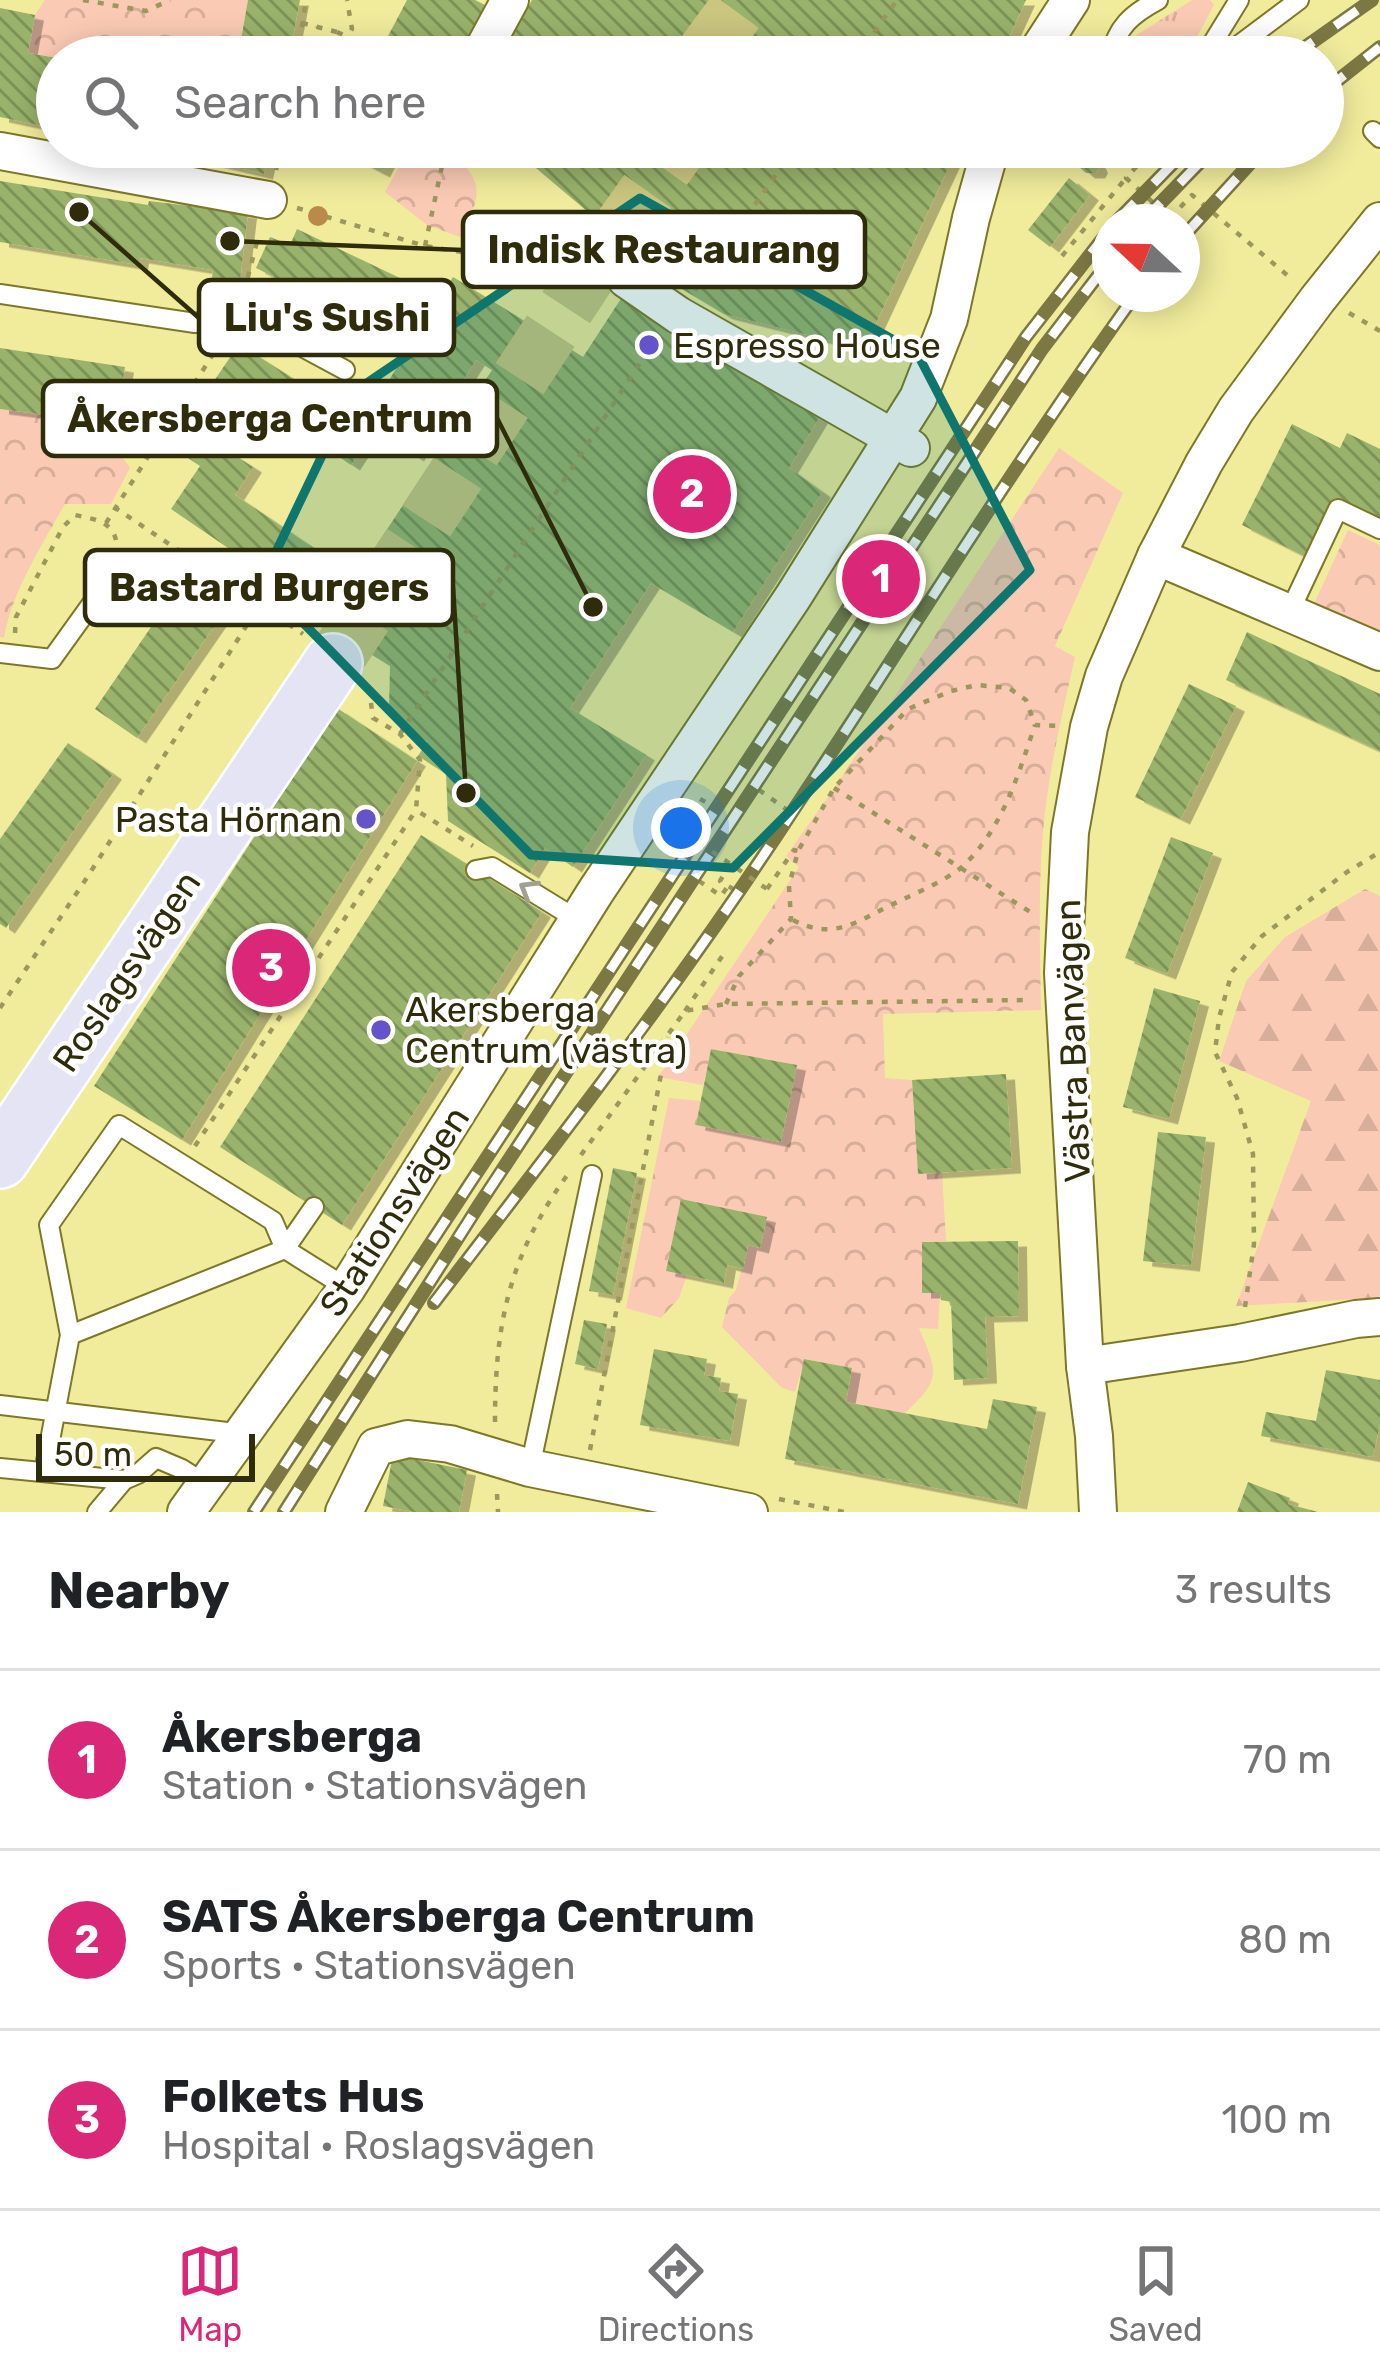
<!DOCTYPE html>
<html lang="en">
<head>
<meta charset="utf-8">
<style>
	body { margin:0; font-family:Rubik,sans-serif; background:#f6f6f6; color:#202124 }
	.compass { position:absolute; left:1092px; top:204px; width:108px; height:108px; border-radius:50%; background:#fff; box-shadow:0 6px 30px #0003; rotate:292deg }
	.scale { position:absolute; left:36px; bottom:30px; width:219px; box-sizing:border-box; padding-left:12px; border:6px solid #2f2c0b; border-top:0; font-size:33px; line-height:42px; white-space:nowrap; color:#2f2c0b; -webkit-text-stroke:9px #fff; paint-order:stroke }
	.you { position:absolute; left:681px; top:828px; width:42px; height:42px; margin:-30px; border:9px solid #fff; border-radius:50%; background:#1a73e8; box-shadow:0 0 0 18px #1a73e833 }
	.badge { display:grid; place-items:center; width:78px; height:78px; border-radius:50%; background:#db2777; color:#fff; font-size:39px; font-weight:700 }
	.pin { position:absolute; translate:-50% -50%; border:6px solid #fff; box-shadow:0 3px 12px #0006 }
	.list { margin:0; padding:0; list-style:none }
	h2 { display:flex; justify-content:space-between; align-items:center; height:156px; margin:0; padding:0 48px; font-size:51px }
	h2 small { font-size:39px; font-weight:400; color:#757577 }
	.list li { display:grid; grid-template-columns:78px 1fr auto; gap:36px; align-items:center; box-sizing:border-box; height:180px; padding:0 48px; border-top:3px solid #e0e0e0 }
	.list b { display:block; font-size:45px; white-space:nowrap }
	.list p { margin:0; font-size:39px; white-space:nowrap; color:#757577 }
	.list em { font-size:39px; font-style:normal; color:#757577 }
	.icon { flex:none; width:66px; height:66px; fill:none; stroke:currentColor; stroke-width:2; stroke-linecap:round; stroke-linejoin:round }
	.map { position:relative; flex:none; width:1380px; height:1512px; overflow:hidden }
	.search { position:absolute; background:#fff; box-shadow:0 6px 30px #0003; left:36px; right:36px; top:36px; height:132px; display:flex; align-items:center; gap:30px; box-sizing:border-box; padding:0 42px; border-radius:66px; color:#757577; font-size:45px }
	.sheet { height:696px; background:#fff }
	nav { display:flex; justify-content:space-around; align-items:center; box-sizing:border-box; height:168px; border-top:3px solid #e0e0e0; background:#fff; font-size:33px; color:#757577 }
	nav a { display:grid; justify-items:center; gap:6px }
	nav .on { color:#db2777 }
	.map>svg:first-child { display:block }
</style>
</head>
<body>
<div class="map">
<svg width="1380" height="1512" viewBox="0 0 1380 1512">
	<defs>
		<pattern id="grass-tufts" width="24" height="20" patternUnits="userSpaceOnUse" patternTransform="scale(3)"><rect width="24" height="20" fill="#facab4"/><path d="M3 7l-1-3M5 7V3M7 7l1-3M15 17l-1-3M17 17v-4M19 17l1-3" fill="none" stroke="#d7ae99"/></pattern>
		<pattern id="forest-firs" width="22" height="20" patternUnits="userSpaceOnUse" patternTransform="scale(3)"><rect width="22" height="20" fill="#facab4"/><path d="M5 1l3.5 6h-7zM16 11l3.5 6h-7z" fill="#d7ae99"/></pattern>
		<pattern id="park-crowns" width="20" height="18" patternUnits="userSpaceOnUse" patternTransform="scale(3)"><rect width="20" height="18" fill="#facab4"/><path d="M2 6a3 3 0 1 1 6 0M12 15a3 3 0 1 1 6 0" fill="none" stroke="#d7ae99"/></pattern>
		<pattern id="building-back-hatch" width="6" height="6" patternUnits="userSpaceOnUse" patternTransform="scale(3)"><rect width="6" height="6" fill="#99b36c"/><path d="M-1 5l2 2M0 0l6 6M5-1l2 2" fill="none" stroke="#7d9257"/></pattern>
		<filter id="shadow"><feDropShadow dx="9" dy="5.5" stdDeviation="0" flood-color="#0004"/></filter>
	</defs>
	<rect width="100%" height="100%" fill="#f1ec9c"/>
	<!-- grass -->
	<path fill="url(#grass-tufts)" d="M1192,0h18l4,5 -28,52h-56l5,-21z"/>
	<!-- forest -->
	<path fill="url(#forest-firs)" d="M1365,889l15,7v402l-144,8 75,-205 -92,-40 27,-80 39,-44z"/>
	<!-- park -->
	<g fill="url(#park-crowns)">
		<path d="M45,0h203l-10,57 -181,1 -29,-5 7,-38z"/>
		<path d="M410,147h37c37,36 37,44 13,90l-33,-12 -42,-33z"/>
		<path d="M0,409l116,15 1,25 13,19 -19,36h-46c-23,41 -53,87 -61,134l-4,-1z"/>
		<path d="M1059,448l64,45 -68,153 20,11c-13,58 -27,116 -32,175 -5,59 -3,118 -2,178l-158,4 2,64 27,2 6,93 24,-1 4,69 -24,1 1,51h17l-2,36 -19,-1c19,45 23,51 -15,86l-58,-12 6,-34 -47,-9 -10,33 -13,-4 -60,-61 7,-29 7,-8 12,-45 12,2 7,-29 -100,53 20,4 -8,23 -18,20 -35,-10 43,-210 32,3 -4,24 84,17 15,-77 -84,-16 -9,36 -45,-8 141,-210 -13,-11 49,-69z"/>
		<path d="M1348,530l32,15v94l-68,-31z"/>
	</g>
	<!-- building -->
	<g fill="url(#building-back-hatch)" filter="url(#shadow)">
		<path d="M248,0h52l-11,57h-51z"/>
		<path d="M407,0h68l14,7 -25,50h-87z"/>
		<path d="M532,0h494l-26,57h-500z"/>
		<path d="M0,8l35,7 -7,38 29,5v71l-57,-12z"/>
		<path d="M149,147h121l-6,27z"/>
		<path d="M332,147h62l-13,25z"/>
		<path d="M511,147h447l-94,202 -140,-35 -52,-31z"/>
		<path d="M1080,156h8l9,7 2,5 -3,5h-10l-7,-6 -1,-6z"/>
		<path d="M1069,178l21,17 -40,52 -22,-17z"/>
		<path d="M0,181l148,24 1,-4 99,12 -8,68 -28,-3 1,-8 -73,-12 -1,7 -139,-23z"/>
		<path d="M297,229l143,68 13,-20 130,80 41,-63 64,45 131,79 -30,50 33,24 -89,140 -82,-49 -81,125 76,47 -73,112 -28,-19 -15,25 -82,-52 -2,-47 -28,-18 9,-14 -38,-32 1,-44 -66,-41 168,-255 -16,-10 -61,96 -41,-26 -23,35 -87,-59 -33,47 22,14 -18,28 101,68 -27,40 -138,-94 29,-43 -30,-20 69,-102 124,79 51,-84 -17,-11 -7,14 -119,-58 3,-7 -18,-9 14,-31 20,8z"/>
		<path d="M0,348l125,19 -9,57 -116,-15z"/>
		<path d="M1292,424l48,24 7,-15 33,16v71l-45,-22 -29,59 -64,-32z"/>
		<path d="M192,567l43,29 -98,142 -42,-29z"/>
		<path d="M1247,632l133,62v57l-154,-71z"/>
		<path d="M1189,684l47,22 -55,113 -46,-22z"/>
		<path d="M337,708l80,53 -235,379 -88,-54z"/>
		<path d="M68,743l45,31 -107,154 -6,-4v-85z"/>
		<path d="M421,835l121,77 -200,313 -122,-78z"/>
		<path d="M1171,837l42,16 -46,121 -42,-16z"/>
		<path d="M1154,988l46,13 -31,118 -46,-12z"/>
		<path d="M711,1049l86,16 -16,77 -85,-17z"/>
		<path d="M1006,1074l6,94 -94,6 -6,-94z"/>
		<path d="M1158,1132l48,5 -15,129 -48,-5z"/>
		<path d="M613,1168l24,5 -24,122 -24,-4z"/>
		<path d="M681,1199l86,18 -7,31 -12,-3 -5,24 -16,-4 -3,18 -58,-12z"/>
		<path d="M1018,1241l1,75 -34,1 3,61 -34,2 -3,-78 -10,-2 -1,-7h-18v-51z"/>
		<path d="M584,1320l23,4 -9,45 -23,-5z"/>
		<path d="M654,1349l53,10 -3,16 17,3 -2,13 19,3 -8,47 -90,-16z"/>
		<path d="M804,1359l48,9 -6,34 141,27 6,-30 44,8 -19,97 -233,-45z"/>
		<path d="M1326,1370l54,10v44l-7,33 -112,-21 5,-24 50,9z"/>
		<path d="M393,1455l74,15 -8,42h-45l-31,-6z"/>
		<path d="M1248,1482l42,16 -2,6 30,8h-81z"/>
	</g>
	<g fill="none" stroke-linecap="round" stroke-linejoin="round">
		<!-- primary-tunnel -->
		<g stroke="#cac67f" stroke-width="57" stroke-dasharray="57 28" stroke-linecap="butt">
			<path d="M702,57l42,-57"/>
			<path d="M333,663l250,-381 96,-135"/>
		</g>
		<!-- lane casing -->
		<g stroke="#7d7828" stroke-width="22">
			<g id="lane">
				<path d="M1111,57c5,-30 21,-43 47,-57"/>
				<path d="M1204,57l35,-57"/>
				<path d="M1223,57l76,-57"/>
				<path d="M1373,131l7,7"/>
				<path d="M0,294l195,29 44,-10 106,57"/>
				<path d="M1289,613l49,-104 42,20"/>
				<path d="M0,653l52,6 69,-96"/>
				<path d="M476,870l16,-3 86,53"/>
				<path d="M314,1207l-29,42 62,39"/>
				<path d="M0,1405l244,29"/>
				<path d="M0,1468l124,12"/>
				<path d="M530,1468l62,-293"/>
				<path d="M44,1472l26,-137 215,-86 -12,-28 -154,-96 -70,100 21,110"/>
				<path d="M97,1512l27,-32 14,-6 18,-16 26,11 25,16"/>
			</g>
		</g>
		<!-- street casing -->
		<g stroke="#7d7828" stroke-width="40">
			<g id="street">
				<path d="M479,57l31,-57"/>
				<path d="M1034,57l37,-57"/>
				<path d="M0,151l268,49"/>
				<path d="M626,279l52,36 233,133"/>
				<path d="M1156,556l224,96"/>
				<path d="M1085,1366l155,-23 116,-24 24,-2"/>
				<path d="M186,1512l161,-224 249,-397 197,-294 125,-199 31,-79 22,-101 20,-71"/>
				<path d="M344,1512l32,-65 32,-8 42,5 80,24 219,44"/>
				<path d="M1098,1512l-4,-76 -9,-70 -22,-393 7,-141 19,-105 15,-51 52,-120 48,-93 32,-53 81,-110 63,-79"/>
			</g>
		</g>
		<!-- primary casing -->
		<g stroke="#fff" stroke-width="62">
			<path id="primary" d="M0,1159l333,-496"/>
		</g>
		<!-- path -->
		<g stroke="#9c985d" stroke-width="4.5" stroke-dasharray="6 9" stroke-linecap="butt">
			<path d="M83,0l63,11 24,-11"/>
			<path d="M302,23l35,9"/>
			<path d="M297,57l9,-57"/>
			<path d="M311,57l6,-30"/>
			<path d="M337,57l15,-28 -5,-29"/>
			<path d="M857,57l40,-57"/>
			<path d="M1137,147l11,7 -22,24 44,40 22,-23 101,85"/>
			<path d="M276,170l6,-23"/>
			<path d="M297,208l128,38 170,28"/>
			<path d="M425,246l21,-99"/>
			<path d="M1062,256l64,-78"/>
			<path d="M695,291l100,-144"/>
			<path d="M244,292l15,-58"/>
			<path d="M1349,313l31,18"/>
			<path d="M114,507l189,127"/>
			<path d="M106,523l116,-183"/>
			<path d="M15,633l1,-16 47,-90 12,-12c17,4 36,5 41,25"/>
			<path d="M369,688l4,30 27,16 20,26 -4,50 57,36"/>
			<path d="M400,734l254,-393"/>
			<path d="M834,788l198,125"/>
			<path d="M759,790l27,19"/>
			<path d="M700,799l11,6"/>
			<path d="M730,864l-10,17 13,8"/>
			<path d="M699,881l22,15 7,-10"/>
			<path d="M767,889l27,-39 4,1"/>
			<path d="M793,920c34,18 56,7 88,-10 21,-11 66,-29 82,-44 40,-38 55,-91 72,-141"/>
			<path d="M726,1004l13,-28 52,-57 -2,-33 9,-35 36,-63 74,-79 43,-18 26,-6 32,3 17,12 9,25 24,1"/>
			<path d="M0,1008l88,-132 171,-270"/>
			<path d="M685,1011l38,-56"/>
			<path d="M195,1146l221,-336"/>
			<path d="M581,1155l104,-144 41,-7 304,-4"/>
			<path d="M1245,1307l9,-63 -1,-90 -16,-56 -22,-46 4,-34 13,-46 30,-36 85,-64 33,-20"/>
			<path d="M495,1422c0,-99 14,-166 73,-248"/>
			<path d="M590,1450l78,-413"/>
			<path d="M497,1494l1,18"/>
			<path d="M779,1499l65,13"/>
		</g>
		<!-- lane -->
		<use href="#lane" stroke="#fff" stroke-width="18"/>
		<!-- street -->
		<use href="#street" stroke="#fff" stroke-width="36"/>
		<!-- primary -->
		<use href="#primary" stroke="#e4e4f4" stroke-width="57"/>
		<!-- rail casing -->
		<g stroke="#7c7844" stroke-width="14">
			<g id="rail">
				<path d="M1291,57l81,-57"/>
				<path d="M1323,92l57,-45"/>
				<path d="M1116,222l73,-75"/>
				<path d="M1142,222l73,-75"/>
				<path d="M1182,238l83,-91"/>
				<path d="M434,1303c103,-135 208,-270 304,-410 135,-198 258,-404 398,-599"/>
				<path d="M254,1512l772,-1175 84,-108"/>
				<path d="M284,1512l195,-307 563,-856 68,-89"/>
			</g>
		</g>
		<!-- rail -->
		<use href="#rail" stroke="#fff" stroke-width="9" stroke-dasharray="27" stroke-linecap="butt"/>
		<!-- path-bridge -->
		<g stroke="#9c985d" stroke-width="4.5" stroke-dasharray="6 9" stroke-linecap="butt">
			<path d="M337,32l37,18"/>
			<path d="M675,826l92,63"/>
		</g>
	</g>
	<!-- trees -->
	<circle fill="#ba8a4a" cx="318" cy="216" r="10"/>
	<!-- one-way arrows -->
	<defs><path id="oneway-chevron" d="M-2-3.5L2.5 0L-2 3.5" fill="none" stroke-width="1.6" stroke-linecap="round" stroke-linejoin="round" transform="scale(3)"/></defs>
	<use stroke="#a1a091" href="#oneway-chevron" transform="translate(528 889) rotate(-149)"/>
	<!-- marked area -->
	<path fill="#0f766e" fill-opacity="0.2" stroke="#0f766e" stroke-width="9" stroke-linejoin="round" d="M640,198l277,155 113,217 -297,298 -202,-13 -269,-274 90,-188z"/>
	<!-- markers -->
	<g fill="#6553cc" stroke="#fff" stroke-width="4.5">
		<circle cx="649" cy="345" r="12"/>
		<circle cx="366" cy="819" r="12"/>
		<circle cx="381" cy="1030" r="12"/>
	</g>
	<g text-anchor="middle" stroke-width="9" stroke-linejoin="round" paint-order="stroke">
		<!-- poi labels -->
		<g font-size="36" fill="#2f2c0b" stroke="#fff" text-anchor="start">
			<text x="673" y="358">Espresso House</text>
			<text x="342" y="832" text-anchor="end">Pasta Hörnan</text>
			<text x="405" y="1022">Akersberga<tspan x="405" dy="41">Centrum (västra)</tspan></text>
		</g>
		<!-- street labels -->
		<g font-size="36" fill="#2f2c0b" stroke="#fff">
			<text transform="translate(126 971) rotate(-56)" y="13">Roslagsvägen</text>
			<text transform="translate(1072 1041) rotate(-92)" y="13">Västra Banvägen</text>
			<text transform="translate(394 1211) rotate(-57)" y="13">Stationsvägen</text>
		</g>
	</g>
	<!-- callouts -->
	<path fill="none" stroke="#2f2c0b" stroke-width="4.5" d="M230 241L463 250M79 212L199 318M593 607L497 418M466 793L453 587"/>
	<g fill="#2f2c0b" stroke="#fff" stroke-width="4.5">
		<circle cx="230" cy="241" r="12"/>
		<circle cx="79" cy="212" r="12"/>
		<circle cx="593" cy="607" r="12"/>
		<circle cx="466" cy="793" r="12"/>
	</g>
	<g fill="#fff" stroke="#2f2c0b" stroke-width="4.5">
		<rect x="463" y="212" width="402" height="75" rx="12"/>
		<rect x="199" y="280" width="255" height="75" rx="12"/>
		<rect x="43" y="381" width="454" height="75" rx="12"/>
		<rect x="85" y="550" width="368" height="75" rx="12"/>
	</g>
	<g font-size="39" text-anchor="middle" font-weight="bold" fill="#2f2c0b">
		<text x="664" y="263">Indisk Restaurang</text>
		<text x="327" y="331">Liu's Sushi</text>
		<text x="270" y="432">Åkersberga Centrum</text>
		<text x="269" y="601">Bastard Burgers</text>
	</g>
</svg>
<svg class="compass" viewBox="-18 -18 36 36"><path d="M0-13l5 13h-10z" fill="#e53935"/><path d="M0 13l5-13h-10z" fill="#757577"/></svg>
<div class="scale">50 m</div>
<div class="you"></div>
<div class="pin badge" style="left:881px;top:579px">1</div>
<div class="pin badge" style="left:692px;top:494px">2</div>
<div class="pin badge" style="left:271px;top:968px">3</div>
<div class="search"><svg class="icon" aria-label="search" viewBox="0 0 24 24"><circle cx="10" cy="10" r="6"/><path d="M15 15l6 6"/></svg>Search here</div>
</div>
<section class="sheet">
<h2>Nearby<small>3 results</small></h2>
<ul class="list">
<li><span class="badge">1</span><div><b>Åkersberga</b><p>Station · Stationsvägen</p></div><em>70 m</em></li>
<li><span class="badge">2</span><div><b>SATS Åkersberga Centrum</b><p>Sports · Stationsvägen</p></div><em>80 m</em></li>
<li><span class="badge">3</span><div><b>Folkets Hus</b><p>Hospital · Roslagsvägen</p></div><em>100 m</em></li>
</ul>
</section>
<nav>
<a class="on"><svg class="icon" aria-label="map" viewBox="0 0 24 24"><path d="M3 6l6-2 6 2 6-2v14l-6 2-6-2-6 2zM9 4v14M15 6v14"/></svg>Map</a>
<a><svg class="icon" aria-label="directions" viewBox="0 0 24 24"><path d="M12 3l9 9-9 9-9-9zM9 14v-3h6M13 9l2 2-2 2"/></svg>Directions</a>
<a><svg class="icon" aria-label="saved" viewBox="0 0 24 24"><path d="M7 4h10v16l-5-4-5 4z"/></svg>Saved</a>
</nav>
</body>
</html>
